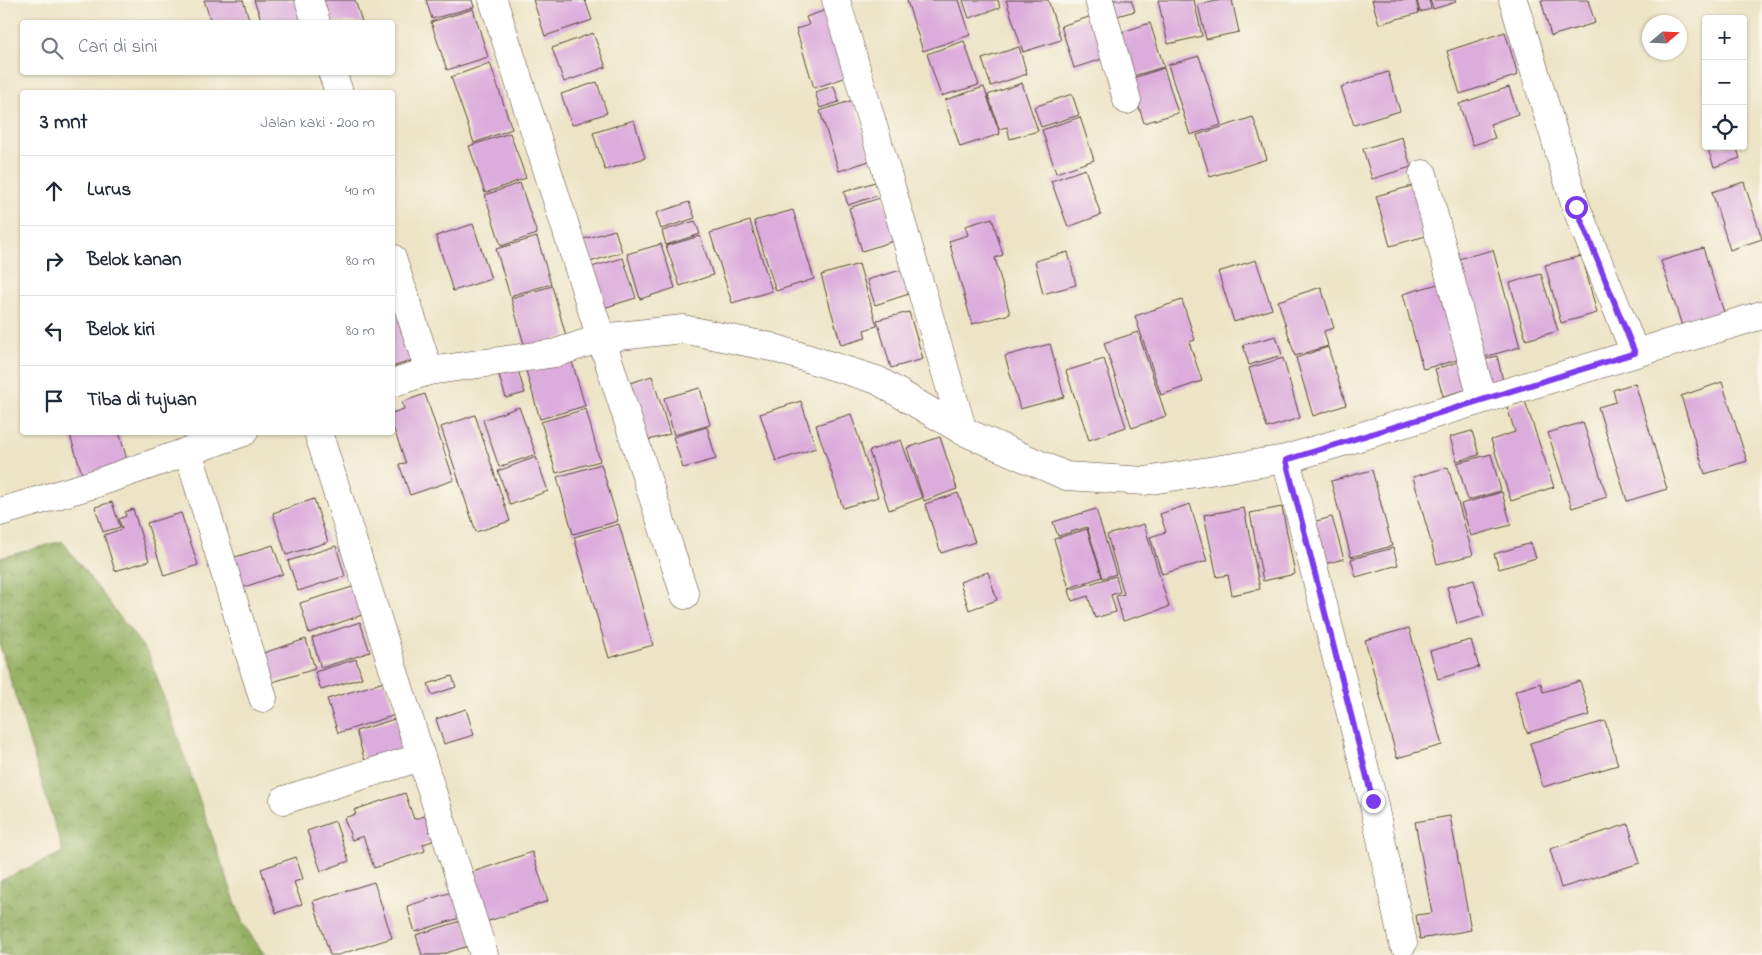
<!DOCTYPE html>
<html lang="id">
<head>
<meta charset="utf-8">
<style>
	body { margin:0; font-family:"Indie Flower",sans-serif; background:#f2f2f3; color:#1f2937 }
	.controls { position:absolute; right:15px; top:15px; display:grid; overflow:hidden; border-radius:5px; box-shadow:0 1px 4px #0004 }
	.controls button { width:45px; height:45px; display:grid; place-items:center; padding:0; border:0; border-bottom:1px solid #e0e1e3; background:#fff; color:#1f2937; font:25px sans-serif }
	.compass { position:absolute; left:1642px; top:15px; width:45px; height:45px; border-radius:50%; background:#fff; box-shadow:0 1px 4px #0004; rotate:71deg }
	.stop { position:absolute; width:15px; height:15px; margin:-11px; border:4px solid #7c3aed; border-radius:50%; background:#fff }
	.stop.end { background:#7c3aed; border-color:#fff; box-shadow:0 1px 5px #0008 }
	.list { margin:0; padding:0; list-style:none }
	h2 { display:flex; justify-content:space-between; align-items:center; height:65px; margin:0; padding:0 20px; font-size:21px }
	h2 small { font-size:16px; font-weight:400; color:#747a83 }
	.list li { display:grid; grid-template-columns:32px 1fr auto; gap:15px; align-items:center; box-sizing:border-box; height:70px; padding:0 20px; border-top:1px solid #e0e1e3 }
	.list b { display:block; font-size:19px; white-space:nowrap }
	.list em { font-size:16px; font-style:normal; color:#747a83 }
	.icon { flex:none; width:28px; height:28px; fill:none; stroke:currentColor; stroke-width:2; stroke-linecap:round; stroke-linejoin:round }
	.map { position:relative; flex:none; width:1762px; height:955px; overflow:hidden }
	.search { position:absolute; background:#fff; box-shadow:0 1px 4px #0004; left:20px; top:20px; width:375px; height:55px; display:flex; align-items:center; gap:12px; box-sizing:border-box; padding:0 18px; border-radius:5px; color:#747a83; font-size:19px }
	.panel { position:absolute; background:#fff; box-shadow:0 1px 4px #0004; left:20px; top:90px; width:375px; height:345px; border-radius:5px }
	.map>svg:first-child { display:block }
</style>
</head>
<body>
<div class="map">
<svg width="1762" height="955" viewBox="0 0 1762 955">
	<defs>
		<pattern id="forest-crowns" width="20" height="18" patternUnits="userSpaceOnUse" patternTransform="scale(1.25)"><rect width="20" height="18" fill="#95b163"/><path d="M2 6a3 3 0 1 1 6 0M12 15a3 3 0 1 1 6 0" fill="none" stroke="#7b9051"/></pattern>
	</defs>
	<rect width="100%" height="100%" fill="#fbf7ec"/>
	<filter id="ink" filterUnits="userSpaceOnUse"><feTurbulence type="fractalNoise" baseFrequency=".02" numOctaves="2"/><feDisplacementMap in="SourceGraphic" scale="10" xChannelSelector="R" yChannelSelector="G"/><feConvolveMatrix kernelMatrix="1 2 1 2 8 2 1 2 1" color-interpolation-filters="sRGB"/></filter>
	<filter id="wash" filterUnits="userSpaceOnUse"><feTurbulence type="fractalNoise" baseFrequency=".0096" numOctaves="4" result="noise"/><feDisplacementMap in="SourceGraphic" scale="20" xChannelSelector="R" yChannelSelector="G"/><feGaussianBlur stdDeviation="1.12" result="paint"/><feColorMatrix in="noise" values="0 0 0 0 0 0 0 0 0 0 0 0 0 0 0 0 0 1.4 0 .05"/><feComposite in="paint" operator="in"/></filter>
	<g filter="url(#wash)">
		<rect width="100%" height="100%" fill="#ede4c6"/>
		<!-- forest -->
		<path fill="url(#forest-crowns)" stroke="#686e40" d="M62,541l87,114 94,269 22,31h-265v-74l63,-29 -63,-206v-88z"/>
		<g id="blocks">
			<!-- building -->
			<g fill="#dbacdc">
				<path d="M204,0h39l7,22h-39z"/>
				<path d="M254,0h49l6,18 -12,4h-35z"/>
				<path d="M313,0h42l7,22h-41z"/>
				<path d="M426,0h46l2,7 -42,12z"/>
				<path d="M533,0h52l7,20 -47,16z"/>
				<path d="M909,0h50l11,35 -47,16 -16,-50z"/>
				<path d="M963,0h35l2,8 -31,10z"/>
				<path d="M1006,0h42l13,40 -38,12z"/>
				<path d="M1105,0h26l4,11 -25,7z"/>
				<path d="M1158,0h36l8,36 -34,8z"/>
				<path d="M1221,0h11l7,32 -33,7 -8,-34z"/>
				<path d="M1372,0h44l3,13 -40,11z"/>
				<path d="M1417,0h12l2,9 -11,3z"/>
				<path d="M1430,0h25l1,2 -23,7z"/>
				<path d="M1541,0h47l7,23 -44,13z"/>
				<path d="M473,9l15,48 -41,13 -16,-48z"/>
				<path d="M826,10l21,67 -33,11 -18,-59 13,-4 -3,-8z"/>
				<path d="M1092,16l13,42 -31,10 -13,-42z"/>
				<path d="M1150,23l14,44 -31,9 -14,-43z"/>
				<path d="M1505,32l13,43 -58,19 -13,-43z"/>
				<path d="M593,33l13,34 -42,15 -12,-34z"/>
				<path d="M964,41l15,44 -38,11 -14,-42z"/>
				<path d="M1019,47l8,27 -36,12 -9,-27z"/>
				<path d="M1199,56l22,69 -31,10 -22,-70z"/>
				<path d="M490,63l22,66 -38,14 -23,-66z"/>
				<path d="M1164,68l14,45 -34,10 -14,-44z"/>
				<path d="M1388,72l12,39 -46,14 -13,-38z"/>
				<path d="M597,82l10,31 -35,12 -11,-31z"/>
				<path d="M1022,83l16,48 -28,8 -3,-12 -8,2 -11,-34z"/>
				<path d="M834,86l5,16 -19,6 -5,-16z"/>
				<path d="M984,87l16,47 -40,13 -15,-47z"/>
				<path d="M1509,87l9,27 -28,10 5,14 -22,7 -14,-41z"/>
				<path d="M1072,94l7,21 -38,12 -7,-20z"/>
				<path d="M853,100l19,60 -33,11 -19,-60z"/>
				<path d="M1080,117l14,43 -38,13 -14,-43z"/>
				<path d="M1253,117l14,42 -57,18 -13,-42z"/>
				<path d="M634,120l11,38 -40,12 -12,-37z"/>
				<path d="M510,133l16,45 -41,15 -16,-47z"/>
				<path d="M1402,137l9,30 -39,12 -9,-30z"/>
				<path d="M1707,146h29l4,12 -26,9z"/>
				<path d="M1085,169l16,46 -33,12 -17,-46z"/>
				<path d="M878,181l4,13 -34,11 -4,-13z"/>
				<path d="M1744,182l18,57 -32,11 -18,-58z"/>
				<path d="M520,183l17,51 -36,12 -16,-51z"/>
				<path d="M1419,184l14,50 -43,12 -14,-50z"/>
				<path d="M883,197l14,43 -35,11 -13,-43z"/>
				<path d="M689,202l6,16 -34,11 -5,-16z"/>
				<path d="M793,210l21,69 -38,12 -22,-70z"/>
				<path d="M992,218l11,37 -8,3 15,56 -38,10 -23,-83 19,-6 -3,-9z"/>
				<path d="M695,221l5,13 -34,11 -4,-14z"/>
				<path d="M750,221l22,70 -40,12 -22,-70z"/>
				<path d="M473,224l18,55 -38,12 -17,-55z"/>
				<path d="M615,230l7,22 -35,11 -7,-23z"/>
				<path d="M700,236l13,39 -33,11 -14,-40z"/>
				<path d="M537,237l14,47 -41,12 -14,-47z"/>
				<path d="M661,244l14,44 -35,11 -13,-45z"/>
				<path d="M1703,248l21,64 -42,14 -21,-65z"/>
				<path d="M1493,250l27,97 -43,12 -27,-98z"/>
				<path d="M1068,252l8,33 -33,9 -8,-33z"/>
				<path d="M1582,256l15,57 -36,10 -16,-58z"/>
				<path d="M623,258l13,40 -36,11 -12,-41z"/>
				<path d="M1256,260l16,49 -38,13 -16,-50z"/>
				<path d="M859,264l18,62 -13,4 2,8 -25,7 -20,-70z"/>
				<path d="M904,269l8,24 -37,12 -8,-25z"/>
				<path d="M1541,274l17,57 -32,9 -16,-57z"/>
				<path d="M1445,282l20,76 -42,11 -20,-75z"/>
				<path d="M552,286l14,50 -41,12 -14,-50z"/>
				<path d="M1321,287l13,41 -10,3 4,15 -33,10 -17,-55z"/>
				<path d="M1182,300l13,40 -6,2 13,39 -41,14 -26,-79z"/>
				<path d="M400,304l18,55 -26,8v-60z"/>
				<path d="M909,312l14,47 -32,9 -14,-48z"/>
				<path d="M1138,332l28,84 -34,12 -28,-85z"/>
				<path d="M1276,336l6,19 -33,10 -6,-20z"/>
				<path d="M1050,344l14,53 -44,12 -15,-53z"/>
				<path d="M1328,347l18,58 -33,11 -17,-58z"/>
				<path d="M1497,356l7,29 -19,5 -8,-29z"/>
				<path d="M571,358l14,48 -45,13 -14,-48z"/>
				<path d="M1283,358l17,60 -33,10 -18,-60z"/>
				<path d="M1104,359l22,68 -37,13 -23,-69z"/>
				<path d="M1466,360l7,28 -30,8 -8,-27z"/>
				<path d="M516,364l9,29 -19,5 -9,-29z"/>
				<path d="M652,376l18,58 -32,9 -17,-57z"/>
				<path d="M1722,382l25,79 -42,13 -24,-78z"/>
				<path d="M1635,383l32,106 -40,12 -29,-94 18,-5 -3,-12z"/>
				<path d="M700,388l10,37 -36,10 -10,-37z"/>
				<path d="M425,394l29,86 -44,15 -11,-31 7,-1 -14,-39v-11l12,-4 -2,-7z"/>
				<path d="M801,401l15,47 -40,13 -16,-47z"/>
				<path d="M1525,401l29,86 -43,14 -20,-61 24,-8 -8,-25z"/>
				<path d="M519,407l17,47 -37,13 -16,-47z"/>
				<path d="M586,409l14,52 -44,12 -15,-51z"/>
				<path d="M851,414l27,83 -35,11 -27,-83z"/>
				<path d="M475,415l35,106 -34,11 -35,-105z"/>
				<path d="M1583,422l24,75 -35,11 -24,-75z"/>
				<path d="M707,427l9,32 -33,9 -10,-31z"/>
				<path d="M1472,431l7,24 -22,6 -7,-24z"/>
				<path d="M69,432h50l9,31 -45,14z"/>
				<path d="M940,437l17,52 -33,12 -17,-53z"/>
				<path d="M901,440l21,58 -33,12 -20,-59z"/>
				<path d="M1491,454l10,37 -33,9 -11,-37z"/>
				<path d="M536,457l12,34 -38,14 -12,-34z"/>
				<path d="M601,464l17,57 -45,13 -16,-57z"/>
				<path d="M1448,467l25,88 -36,9 -24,-87z"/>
				<path d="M1372,470l20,76 -41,11 -20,-76z"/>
				<path d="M1502,492l9,33 -40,11 -10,-32z"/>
				<path d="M958,493l17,49 -34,11 -16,-49z"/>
				<path d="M314,499l14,43 -42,13 -13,-42z"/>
				<path d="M112,502l8,25 -17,5 -8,-25z"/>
				<path d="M1190,504l17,57 -45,13 -12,-37 16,-5 -6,-18z"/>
				<path d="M1282,507l13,67 -32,7 -13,-68z"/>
				<path d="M1244,508l16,81 -28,6 -4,-20 -11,2 -13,-62z"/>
				<path d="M133,509l16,52 -34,10 -11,-36 18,-6 -3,-10 7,-3 -1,-4z"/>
				<path d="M1096,509l20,65 -13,4 -16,-51 -29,9 -5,-14z"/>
				<path d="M181,513l17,52 -34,11 -17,-53z"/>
				<path d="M1332,517l12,42 -24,6 -11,-42z"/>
				<path d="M619,524l34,121 -44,13 -35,-121z"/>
				<path d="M1144,524l25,83 -46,14 -7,-25 8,-2 -17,-59z"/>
				<path d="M1087,529l15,48 -33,11 -15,-49z"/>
				<path d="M1531,543l5,15 -37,11 -5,-15z"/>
				<path d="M273,545l10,29 -45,15 -9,-30z"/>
				<path d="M336,546l9,30 -47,15 -10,-30z"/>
				<path d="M1393,548l5,17 -42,12 -5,-18z"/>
				<path d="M988,572l9,28 -28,10 -9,-28z"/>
				<path d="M1116,576l4,16 -9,3 5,17 -21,6 -7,-22 -16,5 -3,-11z"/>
				<path d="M1474,580l10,36 -27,8 -10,-37z"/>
				<path d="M359,585l9,28 -59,20 -9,-30z"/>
				<path d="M360,622l10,30 -49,16 -9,-30z"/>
				<path d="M1409,628l33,117 -45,13 -32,-118z"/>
				<path d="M306,639l9,30 -52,16 -9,-29z"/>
				<path d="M1471,640l8,27 -41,12 -8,-28z"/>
				<path d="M356,659l6,19 -41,12 -6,-18z"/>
				<path d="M452,676l4,11 -24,8 -4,-11z"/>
				<path d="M1580,681l10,34 -63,18 -12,-42 26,-8 2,9z"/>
				<path d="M384,682l11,33 -57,18 -11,-34z"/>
				<path d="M466,709l8,26 -30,9 -8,-25z"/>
				<path d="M398,718l9,30 -42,13 -9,-30z"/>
				<path d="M1605,721l13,44 -75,22 -13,-44z"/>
				<path d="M405,793l9,26 11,-3 8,25 -10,3 2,7 -51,17 -11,-32 -11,4 -8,-22 12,-4 -2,-4z"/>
				<path d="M1450,816l21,114 -51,9 -4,-24 16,-2 -17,-91z"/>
				<path d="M335,821l14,40 -28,10 -14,-40z"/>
				<path d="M1628,824l12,39 -79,25 -11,-39z"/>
				<path d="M532,852l16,49 -65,22 -16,-49z"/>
				<path d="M296,857l7,22 -9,3 8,22 -26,9 -15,-44z"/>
				<path d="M374,882l18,56 -54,17h-8l-17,-54z"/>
				<path d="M455,891l8,26 -48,15 -8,-26z"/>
				<path d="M464,920l8,25 -33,10h-17l-6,-20z"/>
			</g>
		</g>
	</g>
	<g filter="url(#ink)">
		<use href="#blocks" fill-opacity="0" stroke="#564637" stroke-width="1"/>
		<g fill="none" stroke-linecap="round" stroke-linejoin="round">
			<!-- minor casing -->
			<g stroke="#564637" stroke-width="29">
				<g id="minor">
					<path d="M309,0l7,22"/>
					<path d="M493,0l108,338 84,257"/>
					<path d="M836,0l127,431"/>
					<path d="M1099,0l28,100"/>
					<path d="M1513,0l63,207 59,146"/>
					<path d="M332,72l7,20"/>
					<path d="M1423,174l59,225"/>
					<path d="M392,258l37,113"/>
					<path d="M392,383l37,-12 127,-18 45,-15 82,-9 88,18 106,33 86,51 103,45 79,5 141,-22 476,-144"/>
					<path d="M318,432l166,523"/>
					<path d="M188,451l75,247"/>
					<path d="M1286,459l87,342 30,142"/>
					<path d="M0,512l94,-28 150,-52"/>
					<path d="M284,800l137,-43"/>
				</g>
			</g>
			<!-- minor -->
			<use href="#minor" stroke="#fff" stroke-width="28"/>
		</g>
	</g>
	<g fill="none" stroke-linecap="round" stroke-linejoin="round" filter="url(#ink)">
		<!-- route -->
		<path stroke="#7c3aed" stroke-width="6" d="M1373,801l-87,-341 349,-107 -59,-146"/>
	</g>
</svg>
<div class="controls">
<button>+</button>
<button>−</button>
<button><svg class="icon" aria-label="locate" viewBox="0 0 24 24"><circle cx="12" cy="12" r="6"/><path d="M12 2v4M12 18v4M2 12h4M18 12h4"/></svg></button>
</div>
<svg class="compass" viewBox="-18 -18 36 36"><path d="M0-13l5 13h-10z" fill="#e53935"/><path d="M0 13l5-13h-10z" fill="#747a83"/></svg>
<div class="stop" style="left:1576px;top:207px"></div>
<div class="stop end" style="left:1373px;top:801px"></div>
<div class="search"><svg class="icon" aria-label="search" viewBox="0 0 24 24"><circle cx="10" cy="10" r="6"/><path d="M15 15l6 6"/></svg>Cari di sini</div>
<section class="panel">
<h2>3 mnt<small>Jalan kaki · 200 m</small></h2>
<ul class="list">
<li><svg class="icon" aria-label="ahead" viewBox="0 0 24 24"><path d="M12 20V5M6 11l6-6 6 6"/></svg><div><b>Lurus</b></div><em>40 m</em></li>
<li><svg class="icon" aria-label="right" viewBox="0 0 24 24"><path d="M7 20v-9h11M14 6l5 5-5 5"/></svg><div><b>Belok kanan</b></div><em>80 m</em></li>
<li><svg class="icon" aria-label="left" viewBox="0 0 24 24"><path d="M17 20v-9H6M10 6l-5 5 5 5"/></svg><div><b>Belok kiri</b></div><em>80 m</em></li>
<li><svg class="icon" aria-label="arrive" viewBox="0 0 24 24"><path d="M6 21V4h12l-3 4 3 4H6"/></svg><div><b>Tiba di tujuan</b></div></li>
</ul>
</section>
</div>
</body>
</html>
